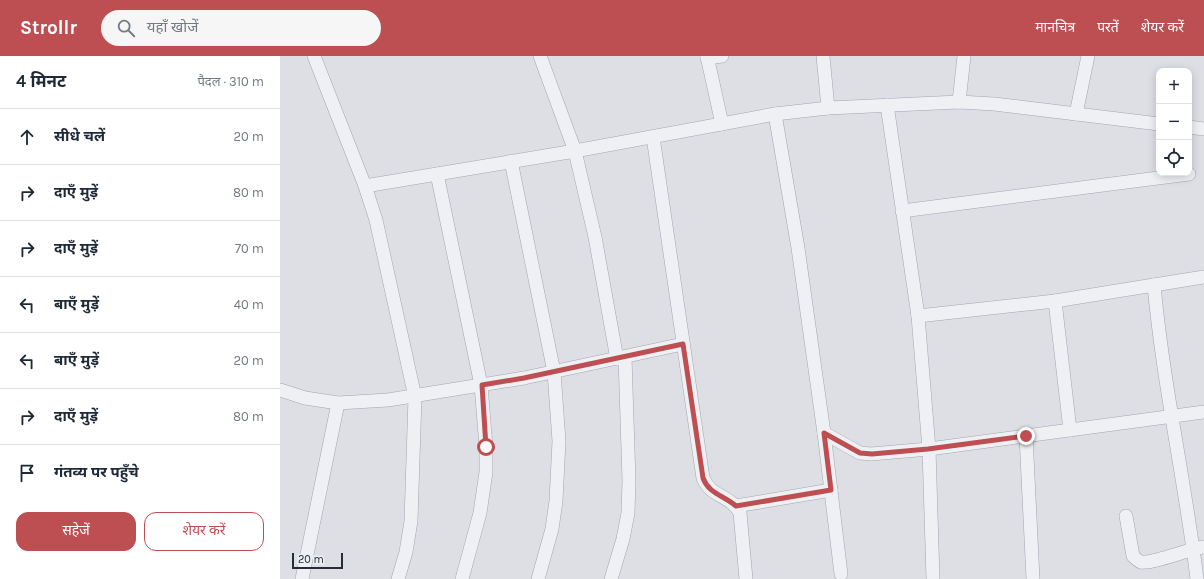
<!DOCTYPE html>
<html lang="hi">
<head>
<meta charset="utf-8">
<style>
	body { margin:0; font-family:Karla,"Noto Sans Devanagari",sans-serif; background:#f6f6f7; color:#1f2937 }
	.controls { position:absolute; right:12px; top:12px; display:grid; overflow:hidden; border-radius:8px; box-shadow:0 2px 10px #0003 }
	.controls button { width:36px; height:36px; display:grid; place-items:center; padding:0; border:0; border-bottom:1px solid #e0e1e3; background:#fff; color:#1f2937; font:20px sans-serif }
	.scale { position:absolute; left:12px; bottom:10px; width:51px; box-sizing:border-box; padding-left:4px; border:2px solid #282c39; border-top:0; font-size:11px; line-height:14px; white-space:nowrap; color:#282c39; -webkit-text-stroke:3px #eceef3; paint-order:stroke }
	.stop { position:absolute; width:12px; height:12px; margin:-9px; border:3px solid #bd4f52; border-radius:50%; background:#fff }
	.stop.end { background:#bd4f52; border-color:#fff; box-shadow:0 1px 4px #0008 }
	.list { margin:0; padding:0; list-style:none }
	h2 { display:flex; justify-content:space-between; align-items:center; height:52px; margin:0; padding:0 16px; font-size:17px }
	h2 small { font-size:13px; font-weight:400; color:#747a83 }
	.list li { display:grid; grid-template-columns:26px 1fr auto; gap:12px; align-items:center; box-sizing:border-box; height:56px; padding:0 16px; border-top:1px solid #e0e1e3 }
	.list b { display:block; font-size:15px; white-space:nowrap }
	.list em { font-size:13px; font-style:normal; color:#747a83 }
	.actions { display:flex; gap:8px; padding:12px 16px }
	.actions a { flex:1; padding:9px 0; border:1px solid #bd4f52; border-radius:12px; text-align:center; font-size:14px; color:#bd4f52 }
	.actions .main { background:#bd4f52; color:#fff }
	.icon { flex:none; width:22px; height:22px; fill:none; stroke:currentColor; stroke-width:2; stroke-linecap:round; stroke-linejoin:round }
	.map { position:relative; flex:none; width:924px; height:523px; overflow:hidden }
	header { display:flex; align-items:center; gap:24px; box-sizing:border-box; height:56px; padding:0 20px; background:#bd4f52; color:#fff }
	header strong { font-size:19px }
	nav { display:flex; gap:22px; margin-inline-start:auto; font-size:14px }
	.search { width:280px; height:36px; background:#f6f6f7; display:flex; align-items:center; gap:10px; box-sizing:border-box; padding:0 14px; border-radius:22px; color:#747a83; font-size:15px }
	main { display:flex }
	aside { flex:1; background:#fff }
	.map>svg:first-child { display:block }
</style>
</head>
<body>
<header>
<strong>Strollr</strong>
<div class="search"><svg class="icon" aria-label="search" viewBox="0 0 24 24"><circle cx="10" cy="10" r="6"/><path d="M15 15l6 6"/></svg>यहाँ खोजें</div>
<nav><a>मानचित्र</a><a>परतें</a><a>शेयर करें</a></nav>
</header>
<main>
<aside>
<h2>4 मिनट<small>पैदल · 310 m</small></h2>
<ul class="list">
<li><svg class="icon" aria-label="ahead" viewBox="0 0 24 24"><path d="M12 20V5M6 11l6-6 6 6"/></svg><div><b>सीधे चलें</b></div><em>20 m</em></li>
<li><svg class="icon" aria-label="right" viewBox="0 0 24 24"><path d="M7 20v-9h11M14 6l5 5-5 5"/></svg><div><b>दाएँ मुड़ें</b></div><em>80 m</em></li>
<li><svg class="icon" aria-label="right" viewBox="0 0 24 24"><path d="M7 20v-9h11M14 6l5 5-5 5"/></svg><div><b>दाएँ मुड़ें</b></div><em>70 m</em></li>
<li><svg class="icon" aria-label="left" viewBox="0 0 24 24"><path d="M17 20v-9H6M10 6l-5 5 5 5"/></svg><div><b>बाएँ मुड़ें</b></div><em>40 m</em></li>
<li><svg class="icon" aria-label="left" viewBox="0 0 24 24"><path d="M17 20v-9H6M10 6l-5 5 5 5"/></svg><div><b>बाएँ मुड़ें</b></div><em>20 m</em></li>
<li><svg class="icon" aria-label="right" viewBox="0 0 24 24"><path d="M7 20v-9h11M14 6l5 5-5 5"/></svg><div><b>दाएँ मुड़ें</b></div><em>80 m</em></li>
<li><svg class="icon" aria-label="arrive" viewBox="0 0 24 24"><path d="M6 21V4h12l-3 4 3 4H6"/></svg><div><b>गंतव्य पर पहुँचे</b></div></li>
</ul>
<div class="actions"><a class="main">सहेजें</a><a>शेयर करें</a></div>
</aside>
<div class="map">
<svg width="924" height="523" viewBox="0 0 924 523">
	<rect width="100%" height="100%" fill="#dddfe5"/>
	<g fill="none" stroke-linecap="round" stroke-linejoin="round">
		<!-- minor casing -->
		<g stroke="#a3a6ae" stroke-width="14">
			<g id="minor">
				<path d="M34,0l51,130 11,34 39,177 -4,124 -5,31 -8,27"/>
				<path d="M260,0l35,95 20,86 22,122"/>
				<path d="M427,0l15,68"/>
				<path d="M543,0l5,52"/>
				<path d="M427,2l15,-2"/>
				<path d="M679,46l5,-46"/>
				<path d="M607,49l31,211 11,133 4,130"/>
				<path d="M495,58l23,134 26,185 17,141"/>
				<path d="M796,58l12,-58"/>
				<path d="M909,71l15,2"/>
				<path d="M373,81l50,341c8,20 27,16 37,35l6,66"/>
				<path d="M231,105l43,211 5,69 -3,60 -4,28 -14,50"/>
				<path d="M157,118l44,211 5,62v25l-6,41 -18,66"/>
				<path d="M85,130l210,-35 200,-37 53,-6 131,-6 35,2 165,20"/>
				<path d="M622,155l287,-37"/>
				<path d="M874,229l50,-8"/>
				<path d="M775,245l15,129"/>
				<path d="M638,260l137,-15 99,-16c9,99 31,196 43,294"/>
				<path d="M0,334l25,8 33,5 50,-3 136,-22 159,-34"/>
				<path d="M544,377l36,20 11,1 58,-5 275,-37"/>
				<path d="M746,380l7,143"/>
				<path d="M456,450l95,-16"/>
				<path d="M846,460l7,40c2,2 5,5 8,6 11,2 48,-13 63,-15"/>
				<path d="M22,523l36,-176"/>
				<path d="M331,523l12,-40 5,-26 1,-32 -4,-124"/>
			</g>
		</g>
		<!-- minor -->
		<use href="#minor" stroke="#eff0f4" stroke-width="13"/>
	</g>
	<g fill="none" stroke-linecap="round" stroke-linejoin="round">
		<!-- route -->
		<path stroke="#bd4f52" stroke-width="5" d="M206,391l-4,-62 42,-7 159,-34 20,134c6,16 20,17 33,28l95,-16 -7,-57 36,20 12,1 56,-5 98,-13"/>
	</g>
</svg>
<div class="controls">
<button>+</button>
<button>−</button>
<button><svg class="icon" aria-label="locate" viewBox="0 0 24 24"><circle cx="12" cy="12" r="6"/><path d="M12 2v4M12 18v4M2 12h4M18 12h4"/></svg></button>
</div>
<div class="scale">20 m</div>
<div class="stop" style="left:206px;top:391px"></div>
<div class="stop end" style="left:746px;top:380px"></div>
</div>
</main>
</body>
</html>
